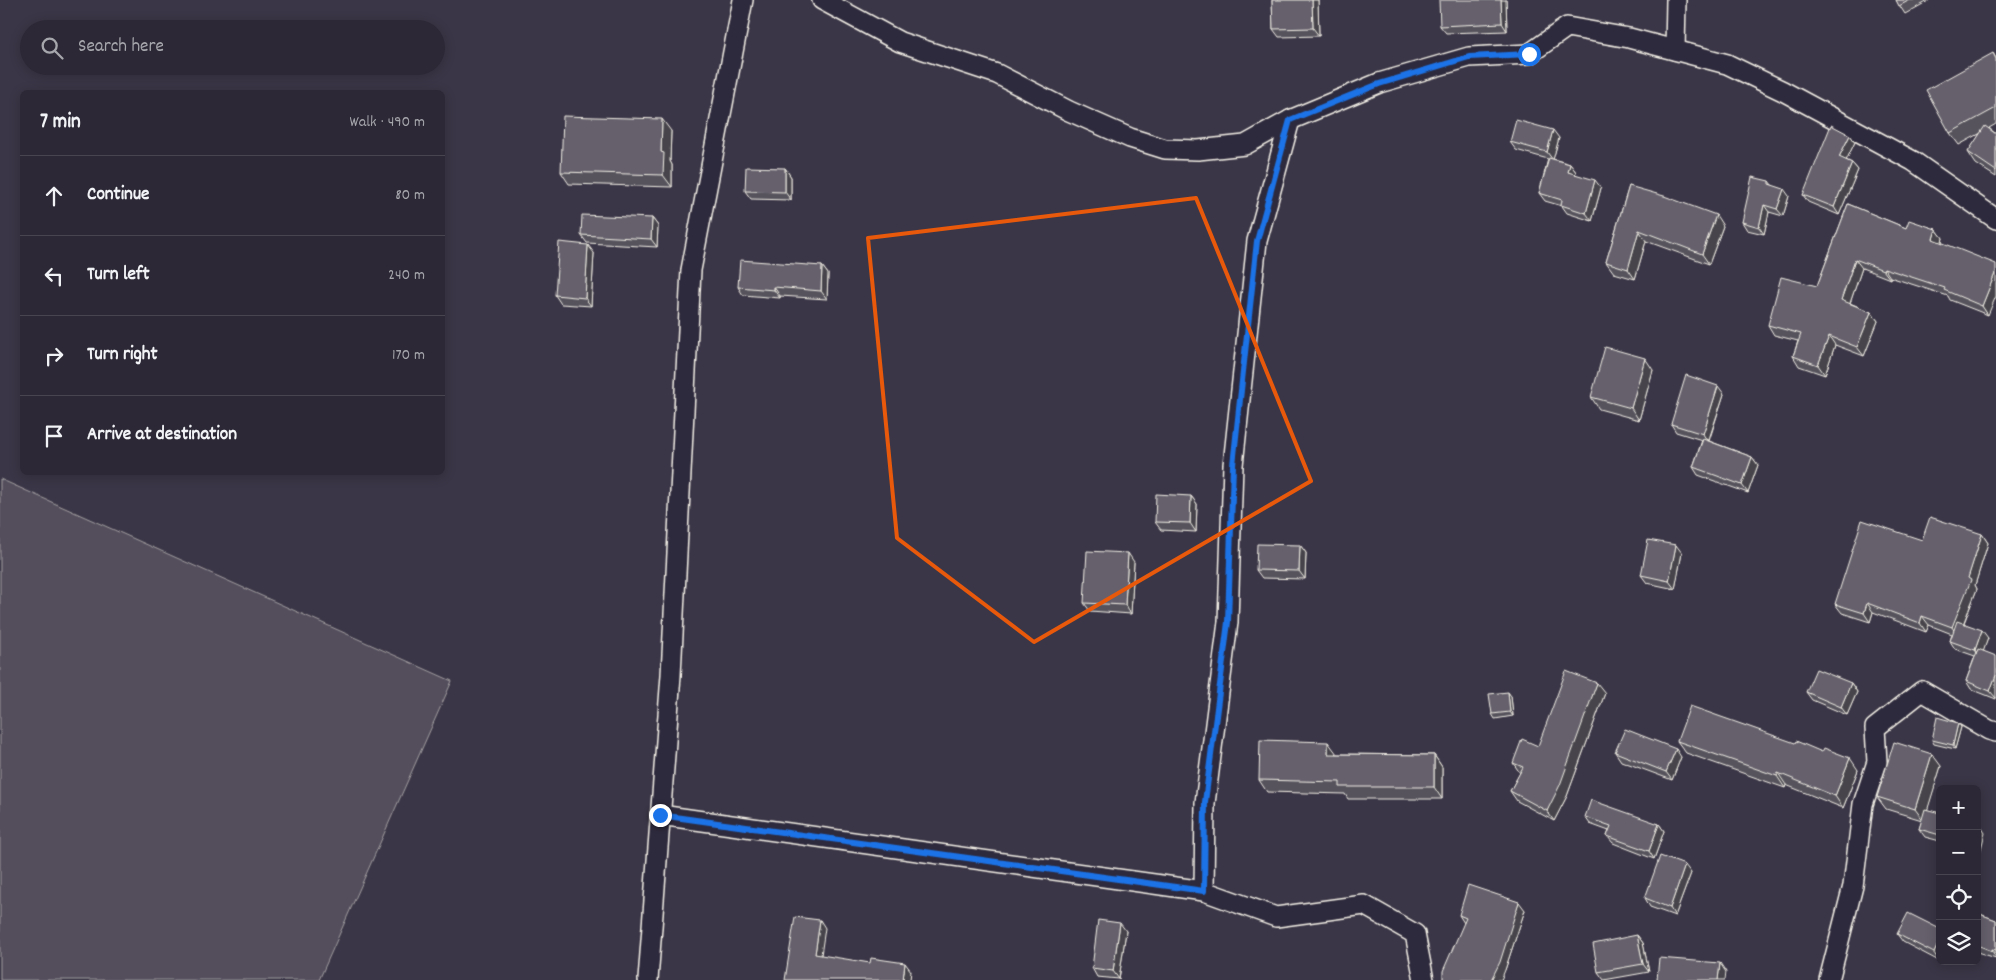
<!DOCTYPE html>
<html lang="en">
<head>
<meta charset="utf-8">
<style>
	body { margin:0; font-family:Dekko,sans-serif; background:#34303d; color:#f1f3f6 }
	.controls { position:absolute; right:15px; bottom:15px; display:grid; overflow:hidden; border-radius:8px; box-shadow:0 2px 12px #0003 }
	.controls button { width:45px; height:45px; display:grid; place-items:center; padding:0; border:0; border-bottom:1px solid #484450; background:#2c2835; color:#f1f3f6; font:25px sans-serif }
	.stop { position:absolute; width:15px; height:15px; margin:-11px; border:4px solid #1a73e8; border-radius:50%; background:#fff }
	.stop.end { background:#1a73e8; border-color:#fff; box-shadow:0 1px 5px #0008 }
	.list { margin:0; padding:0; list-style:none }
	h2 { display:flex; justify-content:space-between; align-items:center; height:65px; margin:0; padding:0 20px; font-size:21px }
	h2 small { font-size:16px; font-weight:400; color:#a6a6ad }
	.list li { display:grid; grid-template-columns:32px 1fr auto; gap:15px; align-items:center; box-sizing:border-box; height:80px; padding:0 20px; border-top:1px solid #484450 }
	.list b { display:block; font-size:19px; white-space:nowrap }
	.list em { font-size:16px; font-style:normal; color:#a6a6ad }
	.icon { flex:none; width:28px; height:28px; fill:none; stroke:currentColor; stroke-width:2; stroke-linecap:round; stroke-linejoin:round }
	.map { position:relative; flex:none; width:1996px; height:980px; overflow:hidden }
	.search { position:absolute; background:#2c2835; box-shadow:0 2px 12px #0003; left:20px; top:20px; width:425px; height:55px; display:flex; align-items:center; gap:12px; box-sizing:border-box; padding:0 18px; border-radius:28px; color:#a6a6ad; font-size:19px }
	.panel { position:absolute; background:#2c2835; box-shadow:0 2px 12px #0003; left:20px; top:90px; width:425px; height:385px; border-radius:8px }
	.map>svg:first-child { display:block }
</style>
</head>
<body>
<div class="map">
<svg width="1996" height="980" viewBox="0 0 1996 980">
	<rect width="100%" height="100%" fill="#3b3647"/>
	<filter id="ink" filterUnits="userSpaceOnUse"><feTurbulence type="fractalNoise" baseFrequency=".02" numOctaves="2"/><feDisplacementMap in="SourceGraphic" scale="10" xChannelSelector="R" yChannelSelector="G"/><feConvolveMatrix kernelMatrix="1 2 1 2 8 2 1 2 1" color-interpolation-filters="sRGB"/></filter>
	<g filter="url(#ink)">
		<!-- green -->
		<path fill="#534e5c" stroke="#a4a0a2" d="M0,479l452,202 -133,299h-319z"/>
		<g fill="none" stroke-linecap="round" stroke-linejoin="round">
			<!-- minor casing -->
			<g stroke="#f4f1e8" stroke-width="22">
				<g id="minor">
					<path d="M822,0l78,42 97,32 72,37 61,27 35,11 33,1 47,-5 45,-25 89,-37 90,-26 60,-3 38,-27 62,11 98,26 56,27 130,70 83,58"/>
					<path d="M1675,50l1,-50"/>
					<path d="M1290,120l-33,121 -24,224 -5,157 -23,181 -1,88 72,26 88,-12 51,29 9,46"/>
					<path d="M660,815l544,76"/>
					<path d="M648,980l23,-305 20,-405 52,-270"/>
					<path d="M1829,980l24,-94 10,-82 14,-42 -2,-34 47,-37 67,39 7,2"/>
				</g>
			</g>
			<!-- minor -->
			<use href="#minor" stroke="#2f2a3d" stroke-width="19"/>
		</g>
		<!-- wall -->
		<g fill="#57535d" stroke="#f4f1e8">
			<path d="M1272,0h46l1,36 -40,1 -6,-8z"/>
			<path d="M1506,0l1,31 -61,2 -6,-7z"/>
			<path d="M1896,0h34l-25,14z"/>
			<path d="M1993,53l3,5v66l-7,4 7,6v43l-20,-13 -8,-12 13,-19 -22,12 -9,-12z"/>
			<path d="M671,131l-1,30 2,4v22l-103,-3 -8,-12z"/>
			<path d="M1850,135l5,7 -9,18 6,3 6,7 -19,45 -31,-13 -5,-7z"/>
			<path d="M1559,138l-6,21 17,5 6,8 -1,2 26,14 -9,33 -25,-8 -5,-7 -17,-5 -6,-8 9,-34 -32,-9 -6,-8z"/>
			<path d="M785,168l6,9v23l-40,-1 -6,-8z"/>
			<path d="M1769,181l3,4 17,11 -6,20 -14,-4 -5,22 -17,-4 -5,-8z"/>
			<path d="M1629,186l94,40 -14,38 -63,-23 -11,38 -21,-6 -8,-11z"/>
			<path d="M1848,204l58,24 30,1 7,9 -1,4 46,73 -38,-15 -2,-4 -58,-19v2l-28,-11 -12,35 21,9 7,9 -14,35 -29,-11 -10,30 -26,-9 -6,-10 5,-15 -24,-6 -6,-10 49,-39z"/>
			<path d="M652,218l6,8 -1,21 -70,-4 -6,-8z"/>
			<path d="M594,253l-3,53 -30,-2 -6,-9z"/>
			<path d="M822,266l6,8 -1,25 -47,-3v2l-37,-3 -5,-8z"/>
			<path d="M1653,370l-14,50 -40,-11 -8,-12z"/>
			<path d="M1724,394l-15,47 43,16 6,8 -10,28 -50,-18 -5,-8 9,-27 -26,-8 -5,-8z"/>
			<path d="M1191,496l6,8 -1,28 -35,-2 -6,-8z"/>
			<path d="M1982,534l6,9 -13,42 2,4 -13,34 24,15 -5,13 13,48 -25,-10 -5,-8 9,-25 -20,-7 -5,-8 2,-7 -23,-9 -3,7 -53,-20 -3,10 -28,-9 -7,-9 87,-64z"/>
			<path d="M1300,545l6,8 -1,26 -43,-1 -6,-8z"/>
			<path d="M1682,553l-7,36 -28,-6 -6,-8z"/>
			<path d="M1134,562l-3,52 -41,-3 -6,-8z"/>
			<path d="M1851,683l6,9 -10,23 -35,-15 -6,-8z"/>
			<path d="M1605,693l-38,103 -13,25 -37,-20 -7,-10 10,-18 -7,-10 25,-17z"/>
			<path d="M1511,696l2,20 -18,3 -3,-5z"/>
			<path d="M1958,723l3,4 -6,22 -21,-5 -2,-4z"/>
			<path d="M1677,741l181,29 -15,38 -57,-23 -1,3 -99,-35z"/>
			<path d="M1615,752l66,5 -9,23 -51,-19z"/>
			<path d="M1337,754l97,1 8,12v32h-94l-3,-5 -78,-2 -8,-12z"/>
			<path d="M1941,766l-14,44 13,3v28l-15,-4 -6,-8 3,-9 -36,-11 -9,-12z"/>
			<path d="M1585,817l74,7 5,7 -10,28 -41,-16 -6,-7 2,-5 -19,-7z"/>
			<path d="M1691,873l-16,43 -25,-9 -5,-9z"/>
			<path d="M1525,910l-20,60 -41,-47 -5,-8z"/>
			<path d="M1977,913l19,7v38l-19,-6z"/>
			<path d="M1940,929l-1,32 -36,-19 -6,-8z"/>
			<path d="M1126,931l-7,48 -22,-2 -5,-9z"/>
			<path d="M1637,935l6,8 6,29 -45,8 -6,-8z"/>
		</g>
		<!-- shaded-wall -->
		<g fill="#47444c" stroke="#f4f1e8">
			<path d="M1312,0h6l1,36 -6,-8z"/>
			<path d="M1501,0h5l1,31 -5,-8z"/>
			<path d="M662,119l9,12 -1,30 2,4v22l-9,-12 -2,-23z"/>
			<path d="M1553,130l6,8 -6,22 -6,-8z"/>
			<path d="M1850,135l5,7 -11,23 -5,-8z"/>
			<path d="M1852,163l6,7 -19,45 -5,-8z"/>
			<path d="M1570,164l6,8 -3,8 -5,-8z"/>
			<path d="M785,168l6,9v23l-6,-8z"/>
			<path d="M1595,180l6,8 -9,33 -6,-8z"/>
			<path d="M1784,189l5,7 -6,20 -6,-7z"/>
			<path d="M1764,205l5,7 -5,22 -5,-7z"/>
			<path d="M1716,215l7,11 -14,38 -7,-10z"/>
			<path d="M652,218l6,8 -1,21 -6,-8z"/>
			<path d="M1936,229l7,9 -3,10 -7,-9z"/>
			<path d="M1639,230l7,11 -11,38 -7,-10z"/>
			<path d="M588,245l6,8 -3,53 -6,-8z"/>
			<path d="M1855,259l7,9 -14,41 -7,-9z"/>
			<path d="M822,266l6,8 -1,25 -6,-8z"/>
			<path d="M1884,268l6,9v2l-7,-9z"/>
			<path d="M1996,271v25l-8,19 -6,-9z"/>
			<path d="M774,287l6,9v2l-6,-8z"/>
			<path d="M1871,312l7,9 -14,35 -7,-9z"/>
			<path d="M1829,336l6,9 -10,30 -7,-10z"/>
			<path d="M1645,358l8,12 -14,50 -8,-12z"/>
			<path d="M1718,386l6,8 -16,48 -5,-8z"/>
			<path d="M1752,457l6,8 -10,28 -6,-8z"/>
			<path d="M1191,496l6,8 -1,28 -6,-9z"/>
			<path d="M1982,534l6,9 -13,42 2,4 -19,48 -6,-10z"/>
			<path d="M1300,545l6,8 -1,26 -6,-8z"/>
			<path d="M1676,545l6,8 -7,36 -6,-8z"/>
			<path d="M1128,553l6,9 -3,52 -6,-9z"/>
			<path d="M1867,603l6,9 -3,10 -6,-9z"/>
			<path d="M1922,616l7,9 -3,7 -6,-9z"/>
			<path d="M1982,630l6,8 -7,20 -6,-8z"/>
			<path d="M1996,675v23l-6,-7z"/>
			<path d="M1597,683l8,10 -38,103 -13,25 -7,-10z"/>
			<path d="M1851,683l6,9 -10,23 -6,-8z"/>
			<path d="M1508,692l3,4 2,20 -3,-4z"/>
			<path d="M1958,723l3,4 -6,22 -2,-4z"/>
			<path d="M1328,742l9,12 -1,12 -8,-12z"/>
			<path d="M1676,749l5,8 -9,23 -6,-8z"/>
			<path d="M1932,754l9,12 -17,55 -9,-12z"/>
			<path d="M1434,755l8,12v32l-8,-12z"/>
			<path d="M1850,758l8,12 -15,38 -8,-12z"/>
			<path d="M1778,773l8,12 -1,3 -8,-12z"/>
			<path d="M1659,824l5,7 -10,28 -5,-8z"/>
			<path d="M1980,825l5,8 -5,20 -3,-4v-15z"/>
			<path d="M1685,865l6,8 -16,43 -5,-8z"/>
			<path d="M1519,902l6,8 -20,60 -4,10h-10z"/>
			<path d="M820,920l5,8 -5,34 -5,-8z"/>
			<path d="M1120,923l6,8 -7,48 -6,-8z"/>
			<path d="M1637,935l6,8 6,29 -6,-8z"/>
			<path d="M1940,940v20l-1,1 -5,-8z"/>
			<path d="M1992,949l4,5v3l-4,-6z"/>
			<path d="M905,963l6,8 -1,9h-7z"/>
			<path d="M1720,963l6,9 -1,8h-7z"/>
		</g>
		<!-- building -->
		<g fill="#65616c" stroke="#f4f1e8">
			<path d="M1272,0h40l1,28 -40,1z"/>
			<path d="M1439,0h62l1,23 -62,3z"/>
			<path d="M1896,0h14l-11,6z"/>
			<path d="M1993,53l3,6v49l-46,25 -24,-43z"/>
			<path d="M563,116l99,3 -1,33 3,1 -1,22 -102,-3z"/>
			<path d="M1516,120l37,10 -6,22 -37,-10z"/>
			<path d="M1831,125l19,10 -11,22 13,6 -18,44 -31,-12z"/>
			<path d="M1985,126l11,8v37l-28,-19z"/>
			<path d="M1549,158l21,6 -2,8 27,8 -9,33 -25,-8 1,-5 -23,-7z"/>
			<path d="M746,167l39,1v24l-40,-1z"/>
			<path d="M1752,177l17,4v3l15,5 -7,20 -13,-4 -5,22 -17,-5z"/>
			<path d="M1629,186l35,10 52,19 -14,39 -63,-24 -11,39 -22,-7z"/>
			<path d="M1848,204l58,24 3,-8 27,9 -3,10 63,25v7l-14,35 -38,-16 1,-2 -61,-20 -1,2 -28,-11 -14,41 30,12 -14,35 -28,-11 -11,29 -25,-9 8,-22 -33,-9 13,-48 36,9z"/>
			<path d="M582,215l70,3 -1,21 -70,-4z"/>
			<path d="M559,242l29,3 -3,53 -30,-3z"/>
			<path d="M740,260l82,6 -1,25 -47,-4v3l-36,-3z"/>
			<path d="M1605,347l40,11 -14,50 -40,-11z"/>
			<path d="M1686,375l32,11 -15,48 -32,-10z"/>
			<path d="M1703,439l49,18 -10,28 -49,-18z"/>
			<path d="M1156,494l35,2 -1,27 -35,-1z"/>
			<path d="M1930,517l52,17 -14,44 3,2 -19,47 -30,-11 -2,7 -53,-20 -3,10 -29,-9 27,-84 60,20z"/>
			<path d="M1648,540l28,5 -7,36 -28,-6z"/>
			<path d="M1257,544l43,1 -1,26 -43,-1z"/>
			<path d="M1087,551l41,2 -3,52 -41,-2z"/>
			<path d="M1957,621l25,9 -7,20 -25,-9z"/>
			<path d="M1978,649l18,7v19l-6,16 -24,-10z"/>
			<path d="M1816,669l35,14 -10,24 -35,-15z"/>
			<path d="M1566,671l31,12 -37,102 -13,26 -37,-20 13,-24 -10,-4 9,-24 16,7z"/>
			<path d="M1508,692l2,20 -18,2 -3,-20z"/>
			<path d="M1690,706l105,37 1,-2 26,11 2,-4 26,10 -15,38 -57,-23 -1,3 -100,-35z"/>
			<path d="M1937,717l21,6 -5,22 -21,-5z"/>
			<path d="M1625,729l51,20 -10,23 -51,-20z"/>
			<path d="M1260,740l68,2v12l106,1v32h-94v-5l-81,-2z"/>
			<path d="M1894,742l38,12 -17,55 -38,-12z"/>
			<path d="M1591,800l68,24 -10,27 -42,-15 4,-10 -26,-9z"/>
			<path d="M1925,809l15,4v22l-21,-6z"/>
			<path d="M1977,824l3,1 -3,9z"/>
			<path d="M1660,856l25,9 -15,43 -25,-10z"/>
			<path d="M1468,885l51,17 -19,60 -9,18h-48v-9l23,-53 -7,-3z"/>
			<path d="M1908,913l32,16v11l-6,13 -37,-19z"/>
			<path d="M1977,913l19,7v30l-4,-1v2l-15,-6z"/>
			<path d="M795,917l25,3 -5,34 55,9 1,-5 34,5 -2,17h-118z"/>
			<path d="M1098,920l22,3 -7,48 -21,-3z"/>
			<path d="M1637,935l6,29 -45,8 -5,-28z"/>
			<path d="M1659,958l61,5 -2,17h-61z"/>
		</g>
	</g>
	<g fill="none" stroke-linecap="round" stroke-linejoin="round" filter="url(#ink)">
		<!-- route -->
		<path stroke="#1a73e8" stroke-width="6" d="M660,815l544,76 1,-89 23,-180 5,-157 24,-224 33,-121 89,-36 90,-27 60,-3"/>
	</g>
	<!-- marked area -->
	<path fill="none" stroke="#e8590c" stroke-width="4" stroke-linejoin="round" d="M1196,198l115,283 -277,161 -137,-104 -29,-300z"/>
</svg>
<div class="controls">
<button>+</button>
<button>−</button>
<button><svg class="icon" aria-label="locate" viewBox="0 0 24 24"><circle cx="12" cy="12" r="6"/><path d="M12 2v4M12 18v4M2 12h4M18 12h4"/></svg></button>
<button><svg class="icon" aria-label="layers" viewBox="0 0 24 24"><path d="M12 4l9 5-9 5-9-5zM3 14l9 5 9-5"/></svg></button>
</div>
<div class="stop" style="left:1529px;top:54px"></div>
<div class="stop end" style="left:660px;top:815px"></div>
<div class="search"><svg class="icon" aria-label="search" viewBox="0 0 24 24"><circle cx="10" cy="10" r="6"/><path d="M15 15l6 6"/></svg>Search here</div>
<section class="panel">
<h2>7 min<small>Walk · 490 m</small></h2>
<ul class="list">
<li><svg class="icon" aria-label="ahead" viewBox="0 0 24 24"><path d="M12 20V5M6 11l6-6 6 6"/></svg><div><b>Continue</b></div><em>80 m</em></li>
<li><svg class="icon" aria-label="left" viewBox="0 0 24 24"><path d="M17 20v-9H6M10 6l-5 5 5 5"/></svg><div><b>Turn left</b></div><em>240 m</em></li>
<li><svg class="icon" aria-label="right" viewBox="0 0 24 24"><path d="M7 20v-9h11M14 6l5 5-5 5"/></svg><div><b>Turn right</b></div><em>170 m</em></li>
<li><svg class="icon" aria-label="arrive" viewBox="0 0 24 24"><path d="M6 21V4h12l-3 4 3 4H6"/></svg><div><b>Arrive at destination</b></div></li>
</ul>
</section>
</div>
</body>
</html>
